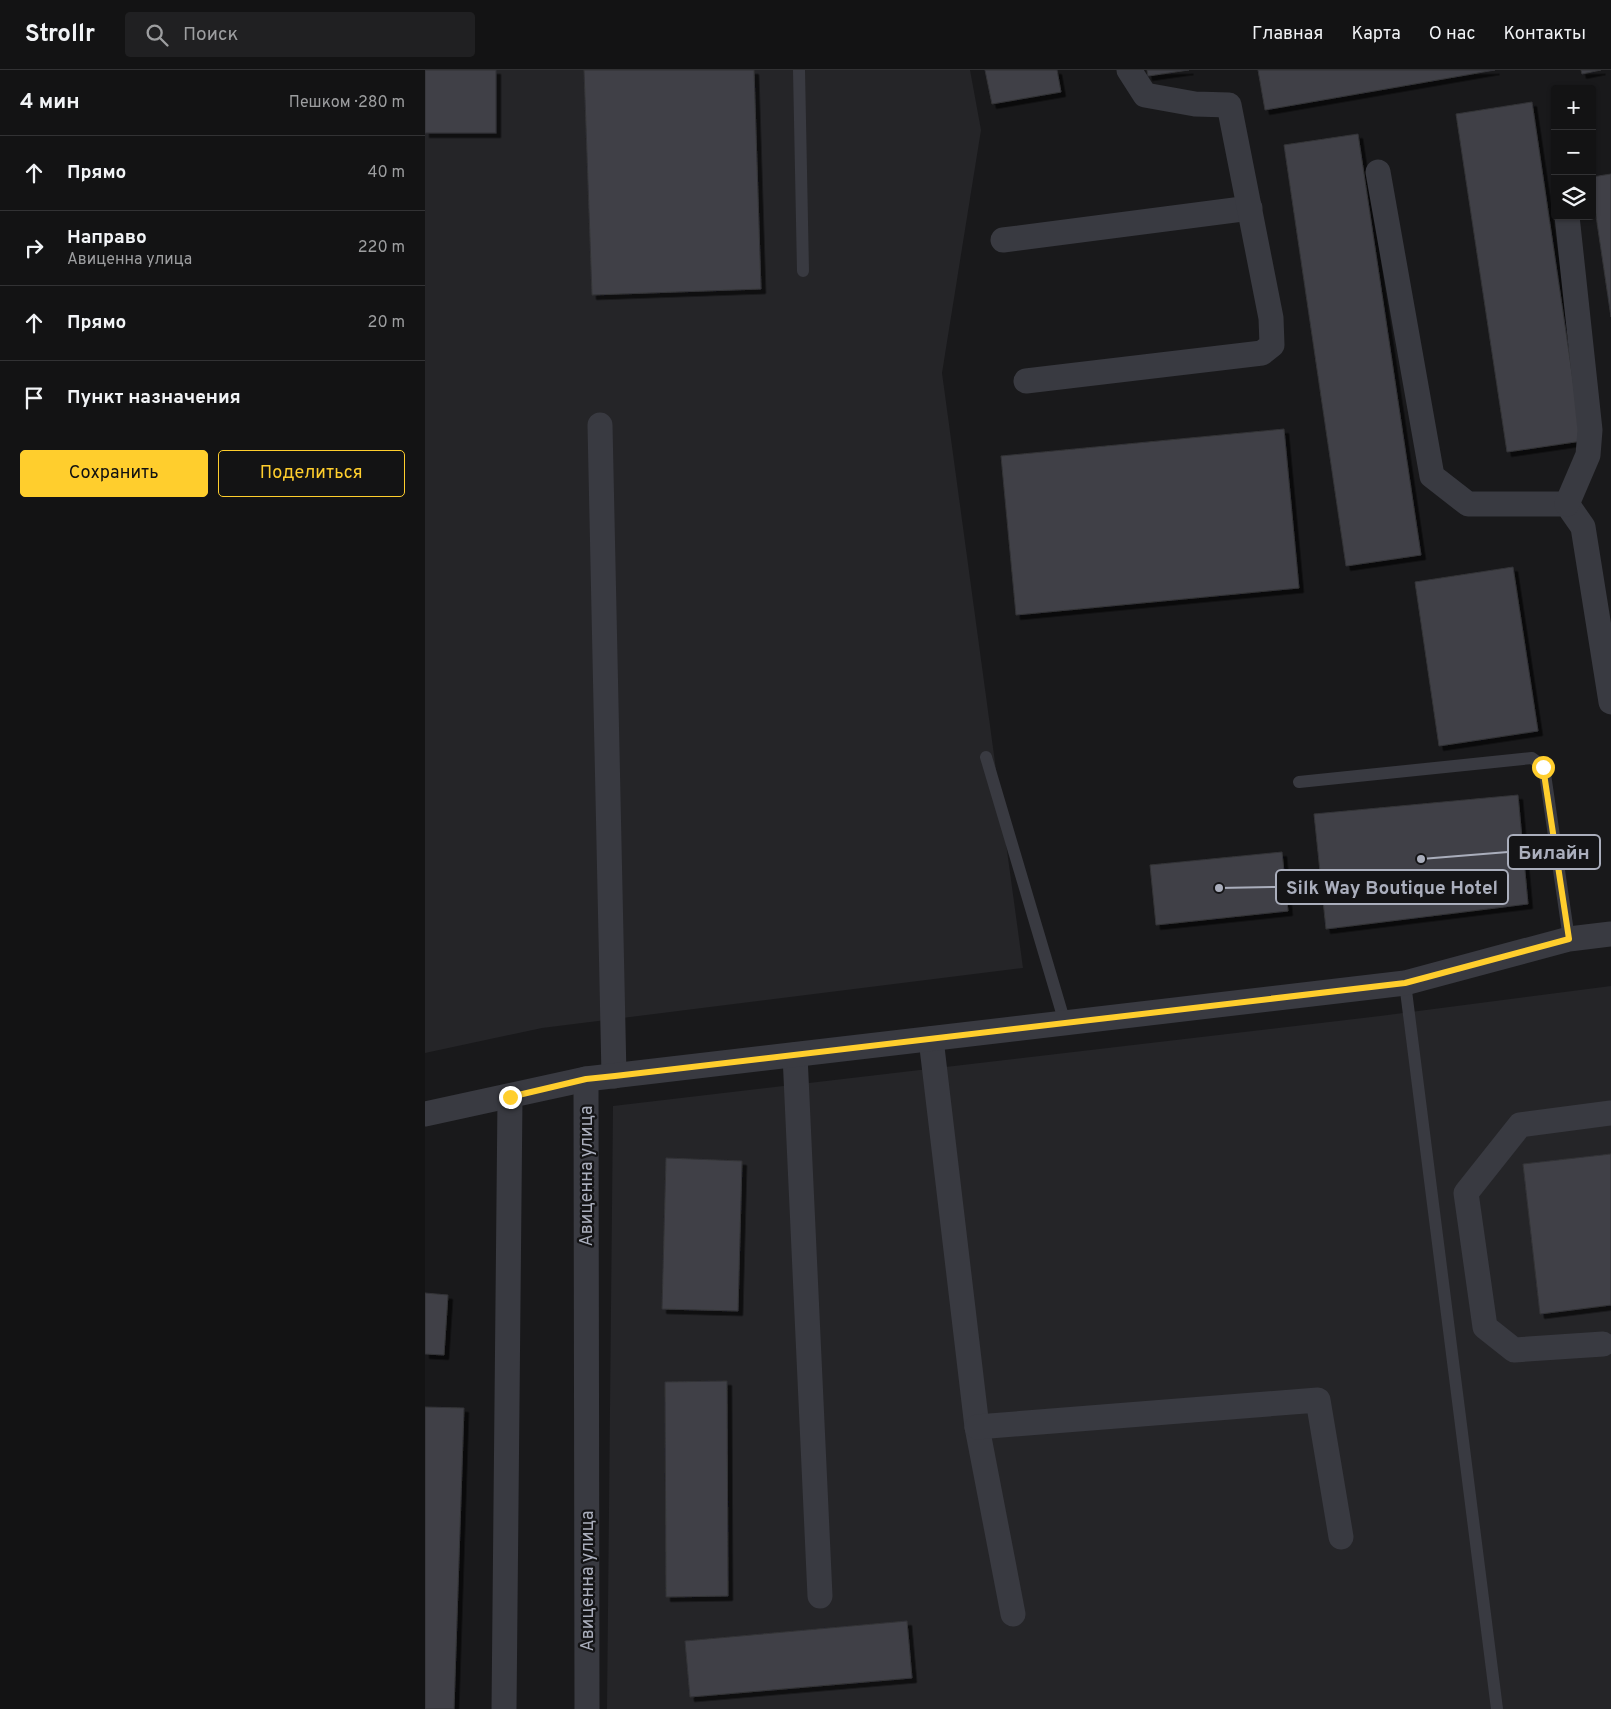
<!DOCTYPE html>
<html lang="ru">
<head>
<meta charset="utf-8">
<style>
	body { margin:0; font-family:Overpass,sans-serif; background:#202022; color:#f1f3f6 }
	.controls { position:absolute; right:15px; top:15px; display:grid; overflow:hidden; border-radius:5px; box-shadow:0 1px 4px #0004 }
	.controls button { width:45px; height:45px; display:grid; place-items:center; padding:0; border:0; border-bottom:1px solid #323234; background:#131314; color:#f1f3f6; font:25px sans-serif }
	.stop { position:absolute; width:15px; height:15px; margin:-11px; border:4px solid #ffce2d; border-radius:50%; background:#fff }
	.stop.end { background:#ffce2d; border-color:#fff; box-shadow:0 1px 5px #0008 }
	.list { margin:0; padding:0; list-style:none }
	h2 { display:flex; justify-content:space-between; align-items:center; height:65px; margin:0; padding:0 20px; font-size:21px }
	h2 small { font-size:16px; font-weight:400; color:#9d9ea0 }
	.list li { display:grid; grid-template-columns:32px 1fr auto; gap:15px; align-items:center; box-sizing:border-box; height:75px; padding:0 20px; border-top:1px solid #323234 }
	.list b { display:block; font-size:19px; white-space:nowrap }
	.list p { margin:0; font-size:16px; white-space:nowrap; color:#9d9ea0 }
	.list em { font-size:16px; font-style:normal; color:#9d9ea0 }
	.actions { display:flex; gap:10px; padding:15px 20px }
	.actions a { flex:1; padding:11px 0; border:1px solid #ffce2d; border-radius:5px; text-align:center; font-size:18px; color:#ffce2d }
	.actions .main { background:#ffce2d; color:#111 }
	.icon { flex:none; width:28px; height:28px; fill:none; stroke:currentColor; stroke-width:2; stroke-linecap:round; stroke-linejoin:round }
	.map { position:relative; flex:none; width:1186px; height:1639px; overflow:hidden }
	header { display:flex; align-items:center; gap:30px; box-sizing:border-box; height:70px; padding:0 25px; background:#131314; border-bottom:1px solid #323234 }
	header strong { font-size:24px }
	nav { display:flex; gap:28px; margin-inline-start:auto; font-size:18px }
	.search { width:350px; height:45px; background:#202022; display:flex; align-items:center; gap:12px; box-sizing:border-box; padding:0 18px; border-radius:5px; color:#9d9ea0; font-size:19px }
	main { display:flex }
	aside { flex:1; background:#131314 }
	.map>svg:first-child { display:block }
</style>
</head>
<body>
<header>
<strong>Strollr</strong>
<div class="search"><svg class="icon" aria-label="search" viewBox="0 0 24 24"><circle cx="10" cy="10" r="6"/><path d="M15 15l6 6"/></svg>Поиск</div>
<nav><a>Главная</a><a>Карта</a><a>О нас</a><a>Контакты</a></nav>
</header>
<main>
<aside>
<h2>4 мин<small>Пешком · 280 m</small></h2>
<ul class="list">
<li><svg class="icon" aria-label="ahead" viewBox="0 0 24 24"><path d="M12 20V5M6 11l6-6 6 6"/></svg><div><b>Прямо</b></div><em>40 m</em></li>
<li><svg class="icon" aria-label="right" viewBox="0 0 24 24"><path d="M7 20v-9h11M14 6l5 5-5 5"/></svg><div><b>Направо</b><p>Авиценна улица</p></div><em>220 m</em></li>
<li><svg class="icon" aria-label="ahead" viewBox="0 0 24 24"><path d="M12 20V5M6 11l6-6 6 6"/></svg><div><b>Прямо</b></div><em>20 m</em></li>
<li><svg class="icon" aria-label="arrive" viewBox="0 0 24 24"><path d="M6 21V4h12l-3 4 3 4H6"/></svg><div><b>Пункт назначения</b></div></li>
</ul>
<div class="actions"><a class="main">Сохранить</a><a>Поделиться</a></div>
</aside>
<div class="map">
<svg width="1186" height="1639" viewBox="0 0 1186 1639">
	<defs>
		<filter id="shadow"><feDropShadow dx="4.5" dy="4.5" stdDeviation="0" flood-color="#0009"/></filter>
	</defs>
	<rect width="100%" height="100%" fill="#19191b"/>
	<!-- built -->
	<g fill="#252528">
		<path d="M0,0h545l11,60 -39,243 81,595 -481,60 -117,25z"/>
		<path d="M1186,916v723h-1004l6,-603 767,-90z"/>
	</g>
	<!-- building -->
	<g fill="#404146" stroke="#333337" filter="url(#shadow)">
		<rect x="0" y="0" width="71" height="63"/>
		<path d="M159,0h170l7,219 -169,6z"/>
		<path d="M560,0h72l4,22 -69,12z"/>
		<path d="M722,0h42l-41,6z"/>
		<path d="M833,0h237l-230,40z"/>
		<path d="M1156,0h20l-19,4z"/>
		<path d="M1107,32l50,339 -75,11 -51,-338z"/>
		<path d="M933,64l63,421 -75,11 -62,-421z"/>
		<path d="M1186,104v143l-19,-128v-12z"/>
		<path d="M859,359l15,159 -283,27 -15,-159z"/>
		<path d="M1088,497l25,164 -99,15 -24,-164z"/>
		<path d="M1093,725l10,109 -202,25 -12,-115z"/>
		<path d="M857,782l6,59 -132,14 -6,-60z"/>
		<path d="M1186,1084v151l-71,9 -17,-150z"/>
		<path d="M241,1088l76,3 -4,150 -76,-2z"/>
		<path d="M0,1223l23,2 -4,60 -19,-1z"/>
		<path d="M302,1311l1,215 -62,1 -1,-215z"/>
		<path d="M0,1337l39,1 -10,301h-29z"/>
		<path d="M482,1551l5,57 -222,19 -5,-56z"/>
	</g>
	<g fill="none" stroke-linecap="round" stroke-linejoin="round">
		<!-- lane -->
		<g stroke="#393a41" stroke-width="12">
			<path d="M374,0l4,201"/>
			<path d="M561,687l79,266"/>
			<path d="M874,712l233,-24 12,9 25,172"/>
			<path d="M980,913l92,726"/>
		</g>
		<!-- street -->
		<g stroke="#393a41" stroke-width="25">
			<path d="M953,102l54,304 36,28h99l16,23 28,175"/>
			<path d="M1142,146l23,214 -2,25 -21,49"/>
			<path d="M578,170l247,-32"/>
			<path d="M601,311l236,-28 10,-8 -1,-27 -42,-213 -34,-1 -50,-9 -16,-25"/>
			<path d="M175,355l14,651"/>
			<path d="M506,969l46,388 36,187"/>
			<path d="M370,985l25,541"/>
			<path d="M0,1044l161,-35"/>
			<path d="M1178,1274l-89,6 -29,-23 -19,-134 54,-68 91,-12"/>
			<path d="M552,1357l341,-27 23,137"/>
			<path d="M79,1639l6,-612"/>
			<path d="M162,1639l-1,-630 819,-96 164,-44 42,-5"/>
		</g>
	</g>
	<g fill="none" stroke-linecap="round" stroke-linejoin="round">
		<!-- route -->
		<path stroke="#ffce2d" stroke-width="6" d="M85,1027l76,-18 29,-3 790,-93 164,-44 -26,-172"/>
	</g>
	<g text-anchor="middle" stroke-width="4.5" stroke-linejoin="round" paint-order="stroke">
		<!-- street labels -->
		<g font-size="18" fill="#aaaebc" stroke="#141416">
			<text transform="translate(161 1106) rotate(-90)" y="6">Авиценна улица</text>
			<text transform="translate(162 1511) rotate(-90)" y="6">Авиценна улица</text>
		</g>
	</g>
	<!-- callouts -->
	<path fill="none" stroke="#aaaebc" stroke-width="2" d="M996 789L1083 782M794 818L851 817"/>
	<g fill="#aaaebc" stroke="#141416" stroke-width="2">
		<circle cx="996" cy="789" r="5"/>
		<circle cx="794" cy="818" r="5"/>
	</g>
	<g fill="#141416" stroke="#aaaebc" stroke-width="2">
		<rect x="1083" y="765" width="92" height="34" rx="5"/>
		<rect x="851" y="800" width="232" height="34" rx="5"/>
	</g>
	<g font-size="19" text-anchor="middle" font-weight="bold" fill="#aaaebc">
		<text x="1129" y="789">Билайн</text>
		<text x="967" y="824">Silk Way Boutique Hotel</text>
	</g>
</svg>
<div class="controls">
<button>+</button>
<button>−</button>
<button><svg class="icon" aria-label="layers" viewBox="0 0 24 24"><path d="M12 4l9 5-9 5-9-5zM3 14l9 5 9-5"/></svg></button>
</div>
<div class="stop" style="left:1118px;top:697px"></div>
<div class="stop end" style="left:85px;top:1027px"></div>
</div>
</main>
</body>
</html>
